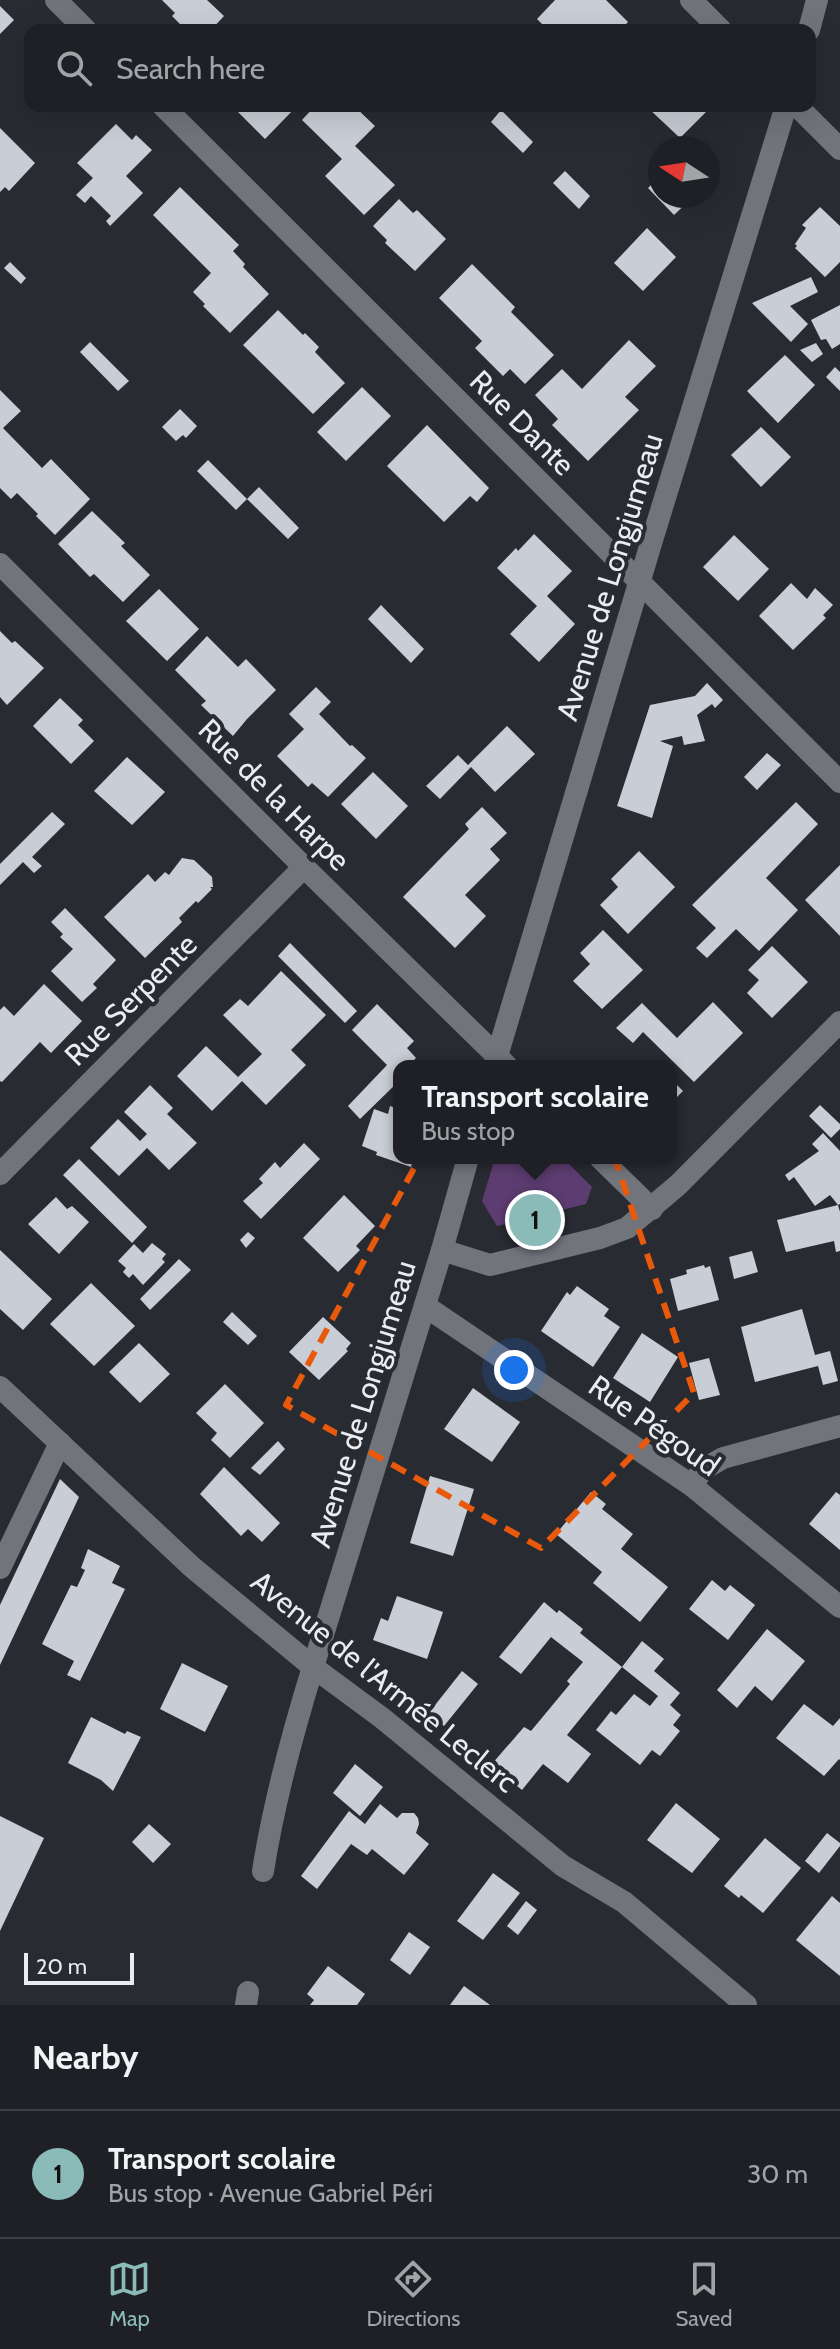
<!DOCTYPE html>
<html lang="en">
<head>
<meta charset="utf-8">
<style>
	body { margin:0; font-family:Cabin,sans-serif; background:#2c2d32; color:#f1f3f6 }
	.compass { position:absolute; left:648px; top:136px; width:72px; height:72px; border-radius:50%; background:#1f2026; box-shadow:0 8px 32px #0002; rotate:282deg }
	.scale { position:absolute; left:24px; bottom:20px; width:110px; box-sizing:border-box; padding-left:8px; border:4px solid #ebecf1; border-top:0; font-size:22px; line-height:28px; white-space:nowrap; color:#ebecf1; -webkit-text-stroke:6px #292b32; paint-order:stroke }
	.you { position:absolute; left:514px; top:1370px; width:28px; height:28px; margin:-20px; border:6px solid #fff; border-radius:50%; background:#1a73e8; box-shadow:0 0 0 12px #1a73e833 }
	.badge { display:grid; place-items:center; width:52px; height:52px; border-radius:50%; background:#8bbbb9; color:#111; font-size:26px; font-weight:700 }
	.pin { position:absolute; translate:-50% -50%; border:4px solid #fff; box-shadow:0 2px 8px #0006 }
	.popup { position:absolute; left:393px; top:1060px; width:284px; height:104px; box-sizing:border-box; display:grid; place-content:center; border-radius:16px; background:#1f2026; filter:drop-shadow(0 2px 6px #0005); font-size:26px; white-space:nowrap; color:#a1a3a7 }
	.popup b { font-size:30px; color:#f1f3f6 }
	.popup::after { content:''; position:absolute; left:50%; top:100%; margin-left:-16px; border:16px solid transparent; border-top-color:#1f2026 }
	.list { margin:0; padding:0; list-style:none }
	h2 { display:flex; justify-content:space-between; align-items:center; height:104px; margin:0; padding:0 32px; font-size:34px }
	h2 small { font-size:26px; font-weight:400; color:#a1a3a7 }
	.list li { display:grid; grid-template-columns:52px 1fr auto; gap:24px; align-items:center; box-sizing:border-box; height:128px; padding:0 32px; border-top:2px solid #3c3e43 }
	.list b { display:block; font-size:30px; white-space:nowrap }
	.list p { margin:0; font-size:26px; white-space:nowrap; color:#a1a3a7 }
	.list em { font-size:26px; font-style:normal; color:#a1a3a7 }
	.icon { flex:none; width:44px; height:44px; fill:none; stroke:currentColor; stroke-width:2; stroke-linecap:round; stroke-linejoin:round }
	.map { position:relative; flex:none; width:840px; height:2005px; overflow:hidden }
	.search { position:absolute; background:#1f2026; box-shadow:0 8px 32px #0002; left:24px; right:24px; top:24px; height:88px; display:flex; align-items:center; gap:20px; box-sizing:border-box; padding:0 28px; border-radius:16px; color:#a1a3a7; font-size:30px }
	.sheet { height:232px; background:#1f2026 }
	nav { display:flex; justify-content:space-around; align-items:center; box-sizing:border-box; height:112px; border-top:2px solid #3c3e43; background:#1f2026; font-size:22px; color:#a1a3a7 }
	nav a { display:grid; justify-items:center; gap:4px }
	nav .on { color:#8bbbb9 }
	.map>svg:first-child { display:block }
</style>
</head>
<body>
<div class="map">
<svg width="840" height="2005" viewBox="0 0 840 2005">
	<rect width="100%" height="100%" fill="#292b32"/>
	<!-- green -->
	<path fill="#5d3d71" d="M495,1158h68l29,29 -6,17 -89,22 -15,-25z"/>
	<!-- building -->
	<g fill="#c9ced6">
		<path d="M162,0h45l17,16 -13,14h-25l-14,-14 3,-3z"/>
		<path d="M555,0h51l22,22 -8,8h-72l-11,-11z"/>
		<path d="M0,6l14,14 -14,14z"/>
		<path d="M232,106h65l-32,33z"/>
		<path d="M315,106h39l21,20 -20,20 40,39 -31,30 -39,-39 17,-17 -40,-39z"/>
		<path d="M646,106h66l-32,32z"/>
		<path d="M501,110l32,32 -10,11 -32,-31z"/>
		<path d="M116,124l16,16 4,-5 16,15 -26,26 17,17 -33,33 -4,-5 5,-5 -20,-20 -6,7 -9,-8 17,-17 -16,-15z"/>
		<path d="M0,128l35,35 -26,28 -4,-4 -5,5z"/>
		<path d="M565,171l25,25 -11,13 -26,-26z"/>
		<path d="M660,176v20h34l-20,19 -26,-27z"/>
		<path d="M180,187l59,58 -6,6 12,13 -2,3 26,27 -39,39 -27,-27 2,-2 -12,-12 18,-19 -58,-58z"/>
		<path d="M399,199l14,14 4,-3 29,29 -31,32 -30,-28 2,-3 -14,-14z"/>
		<path d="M820,207l20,19v36l-15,15 -30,-29 2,-2 -2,-2 11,-16 -4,-3z"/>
		<path d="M647,228l29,29 -33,34 -29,-28z"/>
		<path d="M10,262l16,16 -5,6 -17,-16z"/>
		<path d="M472,264l43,43 -4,5 43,43 -29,29 -15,-15 -7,7 -28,-28 7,-7 -43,-43z"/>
		<path d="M811,277l7,15 -28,14 18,18 -17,18 -39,-39z"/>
		<path d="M840,305v39l-8,5 -6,-10 -5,1 -10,-20z"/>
		<path d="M278,310l25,25 2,-2 14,14 -4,5 30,31 -32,31 -70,-69z"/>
		<path d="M629,340l27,26 -31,31 14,13 -51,51 -36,-36 6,-6 -23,-24 27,-26 20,20z"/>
		<path d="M90,342l39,39 -11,10 -38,-39z"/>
		<path d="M816,343l7,11 -11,8 -12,-12z"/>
		<path d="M785,355l30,30 -37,38 -31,-32z"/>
		<path d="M835,367l5,5v19l-14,-14z"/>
		<path d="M362,387l29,29 -45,45 -29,-29z"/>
		<path d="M0,390l21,21 -18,17 39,40 9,-9 39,40 -35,36 -19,-19 2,-2 -21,-21 -6,6 -11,-11z"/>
		<path d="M180,409l17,17 -11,12 -3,-3 -7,6 -14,-14z"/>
		<path d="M427,425l62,63 -12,14 -7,-6 -26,26 -57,-56z"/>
		<path d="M761,427l30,30 -30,30 -30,-32z"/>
		<path d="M208,460l39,39 -11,11 -39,-39z"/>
		<path d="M259,487l40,41 -11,11 -41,-40z"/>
		<path d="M92,511l33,32 -4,3 29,29 -27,27 -29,-28 -4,3 -32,-33z"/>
		<path d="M534,534l38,37 -25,25 28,28 -36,38 -29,-28 27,-28 -40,-38 19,-20 2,3z"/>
		<path d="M734,535l35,34 -31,32 -35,-34z"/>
		<path d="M791,583l16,16 8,-11 18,17 -10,10 3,3 -33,32 -34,-34z"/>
		<path d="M159,589l40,40 -32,32 -41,-40z"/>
		<path d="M381,605l43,44 -13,14 -43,-44z"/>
		<path d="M0,631l12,12 3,-2 29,27 -37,37 -7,-8z"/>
		<path d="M207,636l31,31 8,-8 30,31 -29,29 -14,17 -32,-31 5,-4 -31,-31z"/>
		<path d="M707,683l16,17 -8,8 -3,-4 -15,11 8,26 -21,4 -2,-9 -22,5 13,5 -21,72 -35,-12 33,-101 45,-9z"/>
		<path d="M316,687l15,15 -12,12 31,32 2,-1 14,13 -38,39 -16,-14 -4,4 -31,-31 27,-27 -15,-15z"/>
		<path d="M60,698l23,22 -5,5 16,16 -23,23 -38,-38z"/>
		<path d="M507,726l28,28 -40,38 -24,-25 -31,32 -14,-13 32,-31 10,10z"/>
		<path d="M767,753l14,12 -24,25 -13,-13z"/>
		<path d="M127,757l38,35 -33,33 -38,-34z"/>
		<path d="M373,772l35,34 -32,33 -35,-35z"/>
		<path d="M796,802l22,22 -52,54 32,32 -39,41 -23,-22 -29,29 -11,-10 20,-20 -24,-23z"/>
		<path d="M482,807l25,26 -17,16 10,11 -35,35 21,21 -31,32 -52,-51 66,-68 -4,-5z"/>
		<path d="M52,812l13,12 -33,33 10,9 -8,7 -11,-11 -23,23v-21z"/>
		<path d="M639,851l36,36 -47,47 -28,-29 18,-18 -7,-8z"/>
		<path d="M182,858l12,2 18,17 1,10h-3l2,2 -14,14 -2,-2 -17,17 3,4 -37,36 -41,-41 44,-43 7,8 10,-10 4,3z"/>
		<path d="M840,865v71l-35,-36z"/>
		<path d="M65,908l51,52 -23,24 4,4 -15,14 -31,-31 22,-22 -13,-12 3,-3 -12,-12z"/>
		<path d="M603,930l40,40 -41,39 -29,-28 17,-17 -10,-11z"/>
		<path d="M290,943l67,68 -12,12 -67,-67z"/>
		<path d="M772,946l36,36 -36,36 -25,-25 12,-13 -11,-10z"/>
		<path d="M281,971l45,44 -35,35 15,15 -40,40 -24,-24 -30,30 -35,-35 29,-30 32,31 24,-23 -39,-39 17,-16 8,7z"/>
		<path d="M44,984l38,37 -31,32 -11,-11 -38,40 -2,-1v-71l4,-4 10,10z"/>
		<path d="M713,1002l30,31 -49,49 -51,-50 -10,11 -17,-15 26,-25 35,35z"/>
		<path d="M377,1004l37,37 -7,7 9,10 -8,8h-9v15l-39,38 -12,-13 39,-41 -35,-35z"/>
		<path d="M671,1079l12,12 -12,12z"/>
		<path d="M150,1085l23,23 -6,6 30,29 -28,27 -22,-22 -28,28 -29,-28 28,-29 22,22 7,-7 -23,-22z"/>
		<path d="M820,1105l20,19v5l-9,9 -22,-22z"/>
		<path d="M390,1106l9,3v49h14l-2,9 -35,-12 1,-3 -15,-6 12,-37 14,5z"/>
		<path d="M823,1133l17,18v53l-2,1 2,7v39l-4,1 -2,-11 -48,11 -9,-32 61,-15 -8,-10 -15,11 -21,-29 -5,4 -4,-6 34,-24 -7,-7z"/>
		<path d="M304,1143l16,16 -59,60 -18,-18 20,-18 -4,-4 16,-17 5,6z"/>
		<path d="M79,1159l68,68 -15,16 -69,-68z"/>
		<path d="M344,1195l31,31 -19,20 4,4 -22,22 -35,-34z"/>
		<path d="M56,1197l11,12 5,-3 17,16 -30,32 -31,-30z"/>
		<path d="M248,1232l7,6 -9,10 -6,-8z"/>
		<path d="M152,1243l14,11 -4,5 3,3 -22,23 -10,-11 -4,4 -6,-6 3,-4 -8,-7 16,-17 9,9z"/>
		<path d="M0,1250l52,49 -29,31 -23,-21z"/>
		<path d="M752,1251l6,21 -24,7 -5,-22z"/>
		<path d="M179,1259l12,11 -41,40 -10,-11z"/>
		<path d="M704,1265l1,3 5,-2 9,34 -41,11 -8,-32 17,-5 -1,-4z"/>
		<path d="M91,1283l44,43 -41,40 -44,-42z"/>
		<path d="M577,1286l32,23 -5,7 16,11 -27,40 -52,-36 26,-39 3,3z"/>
		<path d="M802,1309l13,46 15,-4 8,30 -15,4 -5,-19 -63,16 -14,-55z"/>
		<path d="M232,1312l25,24 -9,9 -25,-23z"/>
		<path d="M323,1317l28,26 -5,6 2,2 -29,29 -30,-28z"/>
		<path d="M642,1333l36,24 -28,45 -37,-24z"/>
		<path d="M139,1343l31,31 -30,29 -31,-31z"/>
		<path d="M709,1358l11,37 -21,5 -10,-37z"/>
		<path d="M225,1384l39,39 -34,35 -19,-18 6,-7 -21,-20z"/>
		<path d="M473,1388l47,34 -28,40 -48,-33z"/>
		<path d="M278,1441l7,8 -25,26 -9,-7z"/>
		<path d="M224,1467l56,56 -18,19 -14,-13 -7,7 -41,-42z"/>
		<path d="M430,1476l44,13 -21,67 -43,-13z"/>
		<path d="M60,1479l19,18 -79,168v-60z"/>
		<path d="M591,1492l15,12 -4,5 31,25 -12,15 47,38 -28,35 -47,-39 9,-11 -46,-38z"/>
		<path d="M836,1492l4,3v55l-31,-26z"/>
		<path d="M88,1549l32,17 -8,17 13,6 -45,92 -13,-6 7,-14 -32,-17 29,-59 6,2 8,-17 -4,-2z"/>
		<path d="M712,1580l13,11 5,-6 25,20 -27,35 -39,-31z"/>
		<path d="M397,1596l46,16 -16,47 -54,-19 8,-22 7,3z"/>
		<path d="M544,1602l13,11 2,-3 24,19 -3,4 42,34 -55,68 24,19 -23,29 -25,-19 -21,26 -31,-25 33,-38 7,4 39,-47 -3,-3 16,-19 -32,-25 -30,37 -22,-17z"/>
		<path d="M767,1629l38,32 -33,40 -17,-15 -18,22 -20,-18z"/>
		<path d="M642,1641l22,18 -10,12 26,22 -10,12 11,10 -8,10 7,6 -20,25 -8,-6 -12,15 -44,-35 15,-19 5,4 18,-21 16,12 8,-10 -36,-29z"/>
		<path d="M182,1663l46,23 -23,46 -45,-23z"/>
		<path d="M462,1671l16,13 -34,42 -16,-12z"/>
		<path d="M804,1704l29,22 7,-8v42l-1,-1 -15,17 -48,-38z"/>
		<path d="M91,1717l34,17 2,-3 14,6 -28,54 -12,-11 -33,-17z"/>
		<path d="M355,1764l28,23 -23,29 -27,-23z"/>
		<path d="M676,1803l44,36 -28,34 -45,-33z"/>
		<path d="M380,1804l17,14 5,-5h12l4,5 1,6 -3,9 13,11 -25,31 -32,-26 -5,6 -16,-11 -34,45 -16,-13 48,-65 16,13z"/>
		<path d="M0,1816l44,22 -44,93z"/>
		<path d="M149,1824l22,20 -18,19 -21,-21z"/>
		<path d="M827,1833l13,10v3l-21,27 -14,-12z"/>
		<path d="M765,1838l36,30 -38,45 -22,-18 -2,3 -15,-12z"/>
		<path d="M493,1873l27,20 -37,47 -26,-19z"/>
		<path d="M832,1896l8,7v73l-44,-36z"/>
		<path d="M526,1901l11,9 -19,25 -11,-9z"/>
		<path d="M409,1932l21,15 -20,28 -20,-15z"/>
		<path d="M328,1966l37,28 -8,11h-47l4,-5 -7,-6z"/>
		<path d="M464,1986l26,19h-40z"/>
	</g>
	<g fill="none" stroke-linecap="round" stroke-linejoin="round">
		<!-- minor -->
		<g stroke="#72747c" stroke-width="22">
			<path d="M56,0l30,30"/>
			<path d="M691,0l30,30"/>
			<path d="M163,106l677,676"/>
			<path d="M797,106l43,43"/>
			<path d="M0,564l304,303 203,199"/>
			<path d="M600,1158l52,51"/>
			<path d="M0,1174l304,-307"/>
			<path d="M442,1250l48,15 110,-27 27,-10 51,-43 162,-163"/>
			<path d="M425,1306l266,179 149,122"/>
			<path d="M691,1485l13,-16 19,-11 117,-32"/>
			<path d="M0,1568l60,-125"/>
			<path d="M263,1871c11,-70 29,-136 50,-204"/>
			<path d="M246,2005l2,-13"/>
		</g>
		<!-- tertiary -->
		<g stroke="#72747c" stroke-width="22">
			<path d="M809,30l8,-30"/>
			<path d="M494,1066l158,-526 134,-434"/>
			<path d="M0,1387l192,180 121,100 69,51 181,148 61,36 122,103"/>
			<path d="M313,1667l129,-417 26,-92"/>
		</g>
	</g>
	<!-- marked area -->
	<path fill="none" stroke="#e8590c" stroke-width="6" stroke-dasharray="16 10" stroke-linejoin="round" d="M597,1106l97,287 -153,155 -255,-143 146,-270z"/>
	<g text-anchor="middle" stroke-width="8" stroke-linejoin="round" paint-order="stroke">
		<!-- street labels -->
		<g font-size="30" fill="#ebecf1" stroke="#292b32">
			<text transform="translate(522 423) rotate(45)" y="10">Rue Dante</text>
			<text transform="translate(610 577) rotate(-73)" y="10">Avenue de Longjumeau</text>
			<text transform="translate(274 795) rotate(45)" y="10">Rue de la Harpe</text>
			<text transform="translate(131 1000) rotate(-45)" y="10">Rue Serpente</text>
			<text transform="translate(363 1404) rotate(-73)" y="10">Avenue de Longjumeau</text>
			<text transform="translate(654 1426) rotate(35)" y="10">Rue Pégoud</text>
			<text transform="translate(384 1682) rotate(39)" y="10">Avenue de l'Armée Leclerc</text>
		</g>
	</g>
</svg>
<svg class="compass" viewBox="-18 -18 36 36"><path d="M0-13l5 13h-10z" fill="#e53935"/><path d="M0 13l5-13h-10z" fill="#a1a3a7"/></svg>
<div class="scale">20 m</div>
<div class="you"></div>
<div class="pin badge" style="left:535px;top:1220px">1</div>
<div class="popup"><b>Transport scolaire</b>Bus stop</div>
<div class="search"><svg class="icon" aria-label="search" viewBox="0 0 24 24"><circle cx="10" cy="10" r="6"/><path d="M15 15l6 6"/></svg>Search here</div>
</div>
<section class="sheet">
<h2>Nearby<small></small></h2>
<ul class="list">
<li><span class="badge">1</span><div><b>Transport scolaire</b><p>Bus stop · Avenue Gabriel Péri</p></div><em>30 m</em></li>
</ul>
</section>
<nav>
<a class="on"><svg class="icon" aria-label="map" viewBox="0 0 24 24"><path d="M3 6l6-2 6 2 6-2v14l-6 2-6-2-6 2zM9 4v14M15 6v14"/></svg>Map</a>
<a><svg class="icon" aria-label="directions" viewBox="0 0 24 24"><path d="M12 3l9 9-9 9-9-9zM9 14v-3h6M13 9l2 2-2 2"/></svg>Directions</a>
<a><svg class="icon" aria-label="saved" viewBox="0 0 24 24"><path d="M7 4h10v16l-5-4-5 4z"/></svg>Saved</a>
</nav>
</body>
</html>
